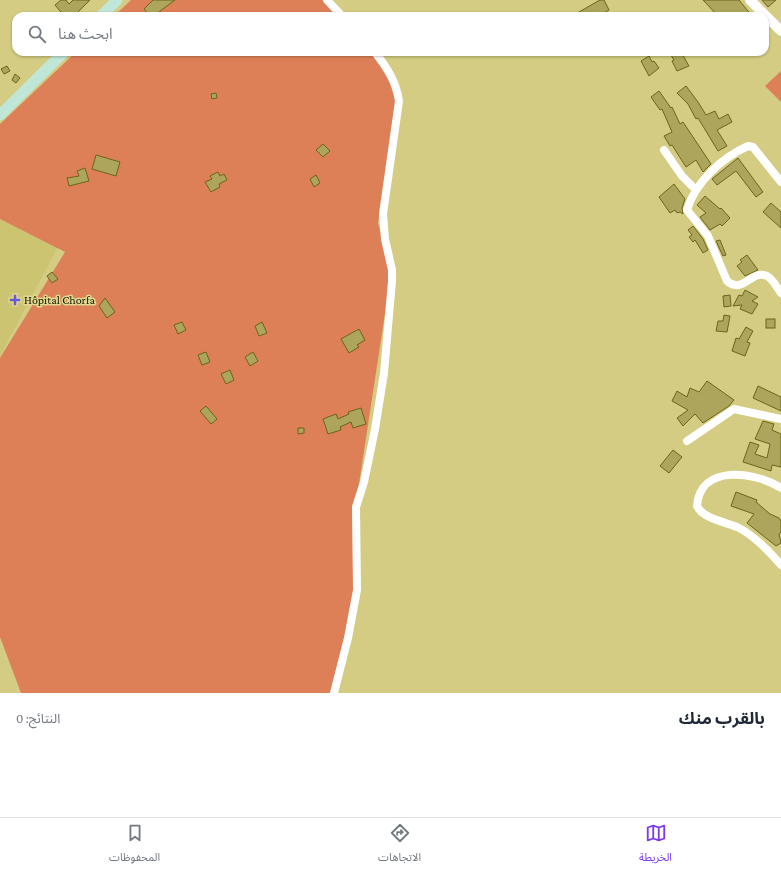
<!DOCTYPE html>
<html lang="ar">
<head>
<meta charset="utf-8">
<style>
	body { margin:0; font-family:"Crimson Pro","Noto Sans Arabic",serif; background:#f6f6f7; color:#1f2937; direction:rtl }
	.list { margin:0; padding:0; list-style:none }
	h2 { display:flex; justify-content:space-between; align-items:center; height:52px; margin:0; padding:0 16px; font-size:17px }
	h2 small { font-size:13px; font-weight:400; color:#747a83 }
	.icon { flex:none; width:22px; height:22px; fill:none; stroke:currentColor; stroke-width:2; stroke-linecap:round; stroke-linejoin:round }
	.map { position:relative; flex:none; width:781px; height:693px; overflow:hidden; direction:ltr }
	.search { position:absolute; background:#fff; box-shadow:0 1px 3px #0004; left:12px; right:12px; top:12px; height:44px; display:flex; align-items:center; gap:10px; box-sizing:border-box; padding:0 14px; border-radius:12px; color:#747a83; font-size:15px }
	.sheet { height:124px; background:#fff }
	nav { display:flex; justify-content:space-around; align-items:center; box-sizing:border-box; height:56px; border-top:1px solid #e0e1e3; background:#fff; font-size:11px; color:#747a83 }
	nav a { display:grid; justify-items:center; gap:2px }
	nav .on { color:#7c3aed }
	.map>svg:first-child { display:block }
</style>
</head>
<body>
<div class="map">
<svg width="781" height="693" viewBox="0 0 781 693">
	<rect width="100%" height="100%" fill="#d3cc82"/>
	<!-- built -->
	<path fill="#ccc471" d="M0,210l60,33 -60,113z"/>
	<!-- green -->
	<g fill="#de8057">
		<path d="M131,0h192l14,16h-223z"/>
		<path d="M76,52h293l14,16 16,30 -21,125 13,51 -34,223 2,78 -28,118h-310l-21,-56v-279l65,-106 -65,-33v-95z"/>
		<path d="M781,71v31l-16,-16z"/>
	</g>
	<!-- building -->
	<g fill="#aca55b" stroke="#6d6517">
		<path d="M61,0h5l3,4 4,-4h17l-13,13 2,3h-15l-9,-11z"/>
		<path d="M153,0h22l-16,12 4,4h-13l-6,-7z"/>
		<path d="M600,0h4l5,10 -11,6h-26z"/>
		<path d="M703,0h36l13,16h-34z"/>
		<path d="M762,0h14l-8,7z"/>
		<path d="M669,52h12l8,14 -12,5 -5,-10 2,-1z"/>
		<path d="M649,56l3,6 2,-1 5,7 -10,8 -8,-15z"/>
		<path d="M7,66l3,5 -6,3 -3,-5z"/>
		<path d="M15,74l5,4 -4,5 -4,-3z"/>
		<path d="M686,86l12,16 8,13 9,-4 4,8 9,-5 4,8 -15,8 10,16 -9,5 -20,-33 -2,1 -8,-15 -11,-11z"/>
		<path d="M659,91l12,17 1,-1 8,17 3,-2 28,42 -8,8 -7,-12 -10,7 -14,-22 -2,1 -6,-10 8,-4 -10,-23 -2,1 -9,-13z"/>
		<path d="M216,93l1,5 -5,1 -1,-5z"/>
		<path d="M323,144l7,7 -7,6 -7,-7z"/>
		<path d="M96,155l24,7 -4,14 -24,-7z"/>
		<path d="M738,158l25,34 -7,5 -20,-26 -19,14 -5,-6z"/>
		<path d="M85,168l4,13 -20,5 -2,-8 12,-2 -2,-5z"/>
		<path d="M218,172l2,4 4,-2 3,6 -8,4 1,3 -9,5 -6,-10 7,-3 -2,-3z"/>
		<path d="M316,175l4,8 -6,4 -4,-8z"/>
		<path d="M674,184l11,15 -3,9 1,6 -3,-2 -3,1 -2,-3 -5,3 -11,-16z"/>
		<path d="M705,196l15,13 1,-1 9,10 -8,8 -2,-2 -10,6 -10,-13 6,-4 -9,-8z"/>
		<path d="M771,203l10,9v16l-18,-16z"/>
		<path d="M693,226l10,13 5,11 -5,3 -8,-13 -2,2 -4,-5 3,-2 -4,-5z"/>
		<path d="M720,240l6,15 -3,1 -7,-15z"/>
		<path d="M747,255l11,15 -13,6 -8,-10 5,-4 -2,-2z"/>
		<path d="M52,272l6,7 -6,4 -5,-7z"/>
		<path d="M745,290l13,7 -6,4 6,3 -6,10 -12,-5 2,-4 -9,1 6,-11 3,1z"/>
		<path d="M730,295l1,11 -7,1 -1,-11z"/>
		<path d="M105,298l10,14 -8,6 -8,-12z"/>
		<path d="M724,315l6,1 -3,16 -11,-1 2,-10h5z"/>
		<rect x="766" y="319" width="9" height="9"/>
		<path d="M182,322l4,8 -8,4 -4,-9z"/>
		<path d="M262,322l5,11 -8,3 -4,-10z"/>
		<path d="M746,327l7,4 -6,11 3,1 -5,13 -13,-5 4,-13 3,1z"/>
		<path d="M359,329l6,11 -8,5 2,2 -10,6 -8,-14z"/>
		<path d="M206,352l4,10 -8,3 -4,-10z"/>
		<path d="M253,352l5,9 -8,5 -5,-9z"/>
		<path d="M230,370l4,10 -8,4 -5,-10z"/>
		<path d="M707,381l27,19 -5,6 -26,17 -8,-9 -12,12 -6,-8 11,-8 -16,-9 5,-10 10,6 3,-9 9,4z"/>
		<path d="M758,386l23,11v14l-28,-13z"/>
		<path d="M206,406l11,13 -6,5 -11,-13z"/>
		<path d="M361,408l5,16 -13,4 -2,-6 -11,5 1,3 -13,4 -5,-15 13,-5 2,5 11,-5 -1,-2z"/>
		<path d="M763,421l11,3 -2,6 9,4v33l-9,-2 -1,6 -28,-9 7,-20 9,3 -4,9 12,4 3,-14 -15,-5z"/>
		<path d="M298,428h6v5l-6,1z"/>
		<path d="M673,450l9,7 -13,16 -9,-7z"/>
		<path d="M736,492l21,8 -1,2 14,12 9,4 2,3v11l-2,2 2,9 -5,3 -29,-23 7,-9 -23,-8z"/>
	</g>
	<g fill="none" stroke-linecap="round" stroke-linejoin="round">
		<!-- minor -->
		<g stroke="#fff" stroke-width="8">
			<path d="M327,0l15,16"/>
			<path d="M664,150l18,26 14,14"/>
			<path d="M781,182l-28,-35 -5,-1c-25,11 -53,36 -61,64l21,26 19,45c16,14 24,-12 40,-5 6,3 10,12 14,17"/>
			<path d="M687,441l47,-32 47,10"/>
			<path d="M781,488c-25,-16 -81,-25 -84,18 5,12 28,16 40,21 17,8 32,24 44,38"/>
			<path d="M334,693l14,-55 9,-48 -1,-83 8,-25 11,-53 9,-56 8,-92v-11l-7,-31 -2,-25 16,-113c-3,-20 -12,-33 -24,-49"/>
		</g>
		<!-- tertiary -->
		<path stroke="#fff" stroke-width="10" d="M750,0l31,31"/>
		<!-- secondary -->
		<g stroke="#c0e6d8" stroke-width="11">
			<path d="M101,16l16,-16"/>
			<path d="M0,115l64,-63"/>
		</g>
	</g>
	<!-- markers -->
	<path fill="#675ad4" stroke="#e0d98f" stroke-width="1.5" d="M13 294h4v4h4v4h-4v4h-4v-4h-4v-4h4z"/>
	<g text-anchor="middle" stroke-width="3" stroke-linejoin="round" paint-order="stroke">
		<!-- poi labels -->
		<g font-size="12" fill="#191500" stroke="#e0d98f" text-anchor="start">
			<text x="24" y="304">Hôpital Chorfa</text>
		</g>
	</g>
</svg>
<div class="search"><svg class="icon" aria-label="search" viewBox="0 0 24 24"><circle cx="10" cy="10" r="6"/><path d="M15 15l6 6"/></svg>ابحث هنا</div>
</div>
<section class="sheet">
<h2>بالقرب منك<small>النتائج: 0</small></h2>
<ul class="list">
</ul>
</section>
<nav>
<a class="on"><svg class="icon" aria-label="map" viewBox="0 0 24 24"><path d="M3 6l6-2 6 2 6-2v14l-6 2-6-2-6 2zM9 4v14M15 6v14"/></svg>الخريطة</a>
<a><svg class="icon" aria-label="directions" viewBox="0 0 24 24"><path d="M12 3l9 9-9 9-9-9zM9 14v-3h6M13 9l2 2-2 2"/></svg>الاتجاهات</a>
<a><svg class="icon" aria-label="saved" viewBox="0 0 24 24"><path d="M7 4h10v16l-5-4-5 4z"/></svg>المحفوظات</a>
</nav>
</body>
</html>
